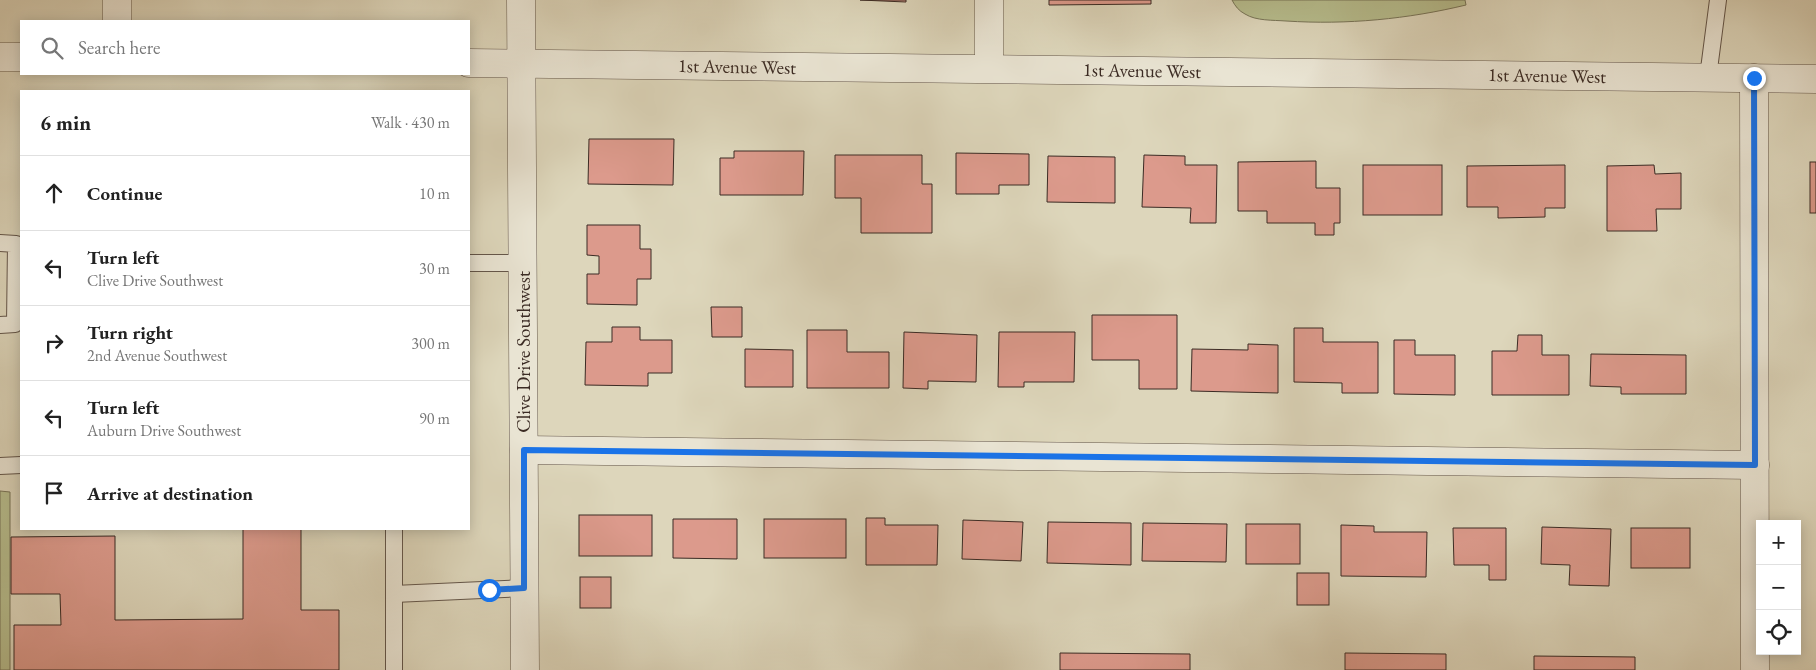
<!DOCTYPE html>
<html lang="en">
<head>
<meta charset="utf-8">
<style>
	body { margin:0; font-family:"EB Garamond",serif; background:#f6f6f6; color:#222 }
	.controls { position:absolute; right:15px; bottom:15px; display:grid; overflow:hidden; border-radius:0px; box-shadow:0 2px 12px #0003 }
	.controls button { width:45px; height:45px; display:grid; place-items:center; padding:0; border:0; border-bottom:1px solid #e0e0e0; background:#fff; color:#222; font:25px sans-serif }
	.stop { position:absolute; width:15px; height:15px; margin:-11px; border:4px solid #1a73e8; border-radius:50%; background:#fff }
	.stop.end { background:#1a73e8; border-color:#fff; box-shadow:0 1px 5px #0008 }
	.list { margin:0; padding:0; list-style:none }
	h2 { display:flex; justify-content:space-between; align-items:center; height:65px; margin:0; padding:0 20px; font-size:21px }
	h2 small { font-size:16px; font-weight:400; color:#767676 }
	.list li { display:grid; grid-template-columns:32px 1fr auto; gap:15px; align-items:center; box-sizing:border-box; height:75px; padding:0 20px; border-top:1px solid #e0e0e0 }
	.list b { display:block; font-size:19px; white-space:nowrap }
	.list p { margin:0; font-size:16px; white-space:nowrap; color:#767676 }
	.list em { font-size:16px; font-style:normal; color:#767676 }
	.icon { flex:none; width:28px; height:28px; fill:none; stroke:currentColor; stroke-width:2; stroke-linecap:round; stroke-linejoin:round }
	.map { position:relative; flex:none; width:1816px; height:670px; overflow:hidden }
	.search { position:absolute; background:#fff; box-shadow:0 2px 12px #0003; left:20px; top:20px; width:450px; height:55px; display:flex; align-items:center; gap:12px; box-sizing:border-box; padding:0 18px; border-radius:0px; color:#767676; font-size:19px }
	.panel { position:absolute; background:#fff; box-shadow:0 2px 12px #0003; left:20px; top:90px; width:450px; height:440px; border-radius:0px }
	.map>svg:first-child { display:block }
</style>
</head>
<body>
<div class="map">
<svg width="1816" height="670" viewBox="0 0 1816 670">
	<rect width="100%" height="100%" fill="#ddd6bb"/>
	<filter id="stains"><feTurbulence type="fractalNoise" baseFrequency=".004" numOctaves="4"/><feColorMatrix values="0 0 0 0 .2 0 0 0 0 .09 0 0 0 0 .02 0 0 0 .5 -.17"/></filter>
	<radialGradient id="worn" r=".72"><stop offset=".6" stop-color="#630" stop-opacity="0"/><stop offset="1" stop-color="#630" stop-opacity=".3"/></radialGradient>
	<!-- green -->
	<g fill="#b6bc8d" stroke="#787458">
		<path d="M1232,0h233l1,5c-58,14 -119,20 -180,16 -13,-1 -30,0 -41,-7 -6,-3 -10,-8 -13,-14z"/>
		<path d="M0,491l10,1v178h-10z"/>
	</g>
	<!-- building -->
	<g fill="#dc9a8c" stroke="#3b2b24">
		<path d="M860,0h46v2z"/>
		<path d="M1049,0h102v4l-102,1z"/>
		<path d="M589,139h85l-1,46 -85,-1z"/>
		<path d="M734,151h70l-1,44h-83v-37h14z"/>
		<path d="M956,153l73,1v31h-30v9h-43z"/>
		<path d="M835,155h87v29h10v49h-71v-35h-26z"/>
		<path d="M1144,155l41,1v9h32l-1,58h-26l1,-15 -49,-1z"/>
		<path d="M1048,156l67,1v46l-68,-1z"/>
		<path d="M1316,161v27h24v35h-6v12h-19v-12h-48v-12h-29v-49z"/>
		<rect x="1810" y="162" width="6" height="51"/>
		<rect x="1363" y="165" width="79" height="50"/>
		<path d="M1565,165v43h-20v9l-47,1v-11h-31v-41z"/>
		<path d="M1654,165l1,9 26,-1v36h-25l1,22h-50v-65z"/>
		<path d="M587,225h53v24h11v30h-14v26l-50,-1v-30h12v-18l-12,-1z"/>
		<path d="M711,307h31v30h-30z"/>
		<path d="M1092,315h85v74h-38v-29h-47z"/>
		<path d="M612,327h28v13h32v33h-24v13l-63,-1 1,-43h26z"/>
		<path d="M1294,328h29v14h55v51h-36v-10l-48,-1z"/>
		<path d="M807,330h40v22h42v36h-82z"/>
		<path d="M904,332l73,3 -1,47 -48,-1v8l-25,-1z"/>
		<path d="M999,332h76l-1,50h-50v5h-26z"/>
		<path d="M1518,335h24v20h27v40h-77v-44h25z"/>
		<path d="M1394,340h21v15h40v40l-61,-1z"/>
		<path d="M1248,344l30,1v48l-87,-2 1,-42 56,1z"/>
		<path d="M745,349l48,1v37h-48z"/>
		<path d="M1591,354l95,1v39h-65v-7l-31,-1z"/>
		<rect x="579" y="515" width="73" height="41"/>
		<path d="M866,518h19v7h53l-1,40h-71z"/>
		<path d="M673,519h64v40l-64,-1z"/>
		<rect x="764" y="519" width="82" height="39"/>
		<path d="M963,520l60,2 -2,39 -59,-2z"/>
		<path d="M1048,522l83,1v42l-84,-2z"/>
		<path d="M1143,523l84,1 -1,38 -84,-1z"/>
		<rect x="1246" y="524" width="54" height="40"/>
		<path d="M1341,525l33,1v6h53l-1,45 -85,-1z"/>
		<path d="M1542,527l69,2 -2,57 -40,-1 1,-20 -29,-1z"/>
		<path d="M1453,528h53v52h-17v-15h-35z"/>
		<rect x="1631" y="528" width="59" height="40"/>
		<path d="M243,529h58v81h38v60h-325v-45h47l-1,-31h-49v-57l104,-1v84l128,-1z"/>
		<rect x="1297" y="573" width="32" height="32"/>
		<rect x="580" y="577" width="31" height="31"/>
		<path d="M1060,653l130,1v16h-130z"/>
		<path d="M1345,653l101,1v16h-101z"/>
		<path d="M1534,656l101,1v13h-101z"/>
	</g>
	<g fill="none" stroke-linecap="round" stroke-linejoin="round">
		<!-- service casing -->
		<g stroke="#64564a" stroke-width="18">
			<g id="service">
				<path d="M1708,77l10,-77"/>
				<path d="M0,243l16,1 -1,80 -15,1"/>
				<path d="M469,263h54"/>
				<path d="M0,466l21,-1"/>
				<path d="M394,529v141"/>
				<path d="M394,594l130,-6"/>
			</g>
		</g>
		<!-- minor casing -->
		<g stroke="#64564a" stroke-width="29">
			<g id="minor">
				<path d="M117,0v21"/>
				<path d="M521,0l4,670"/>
				<path d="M989,68v-68"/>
				<path d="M1754,78l1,592"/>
				<path d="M524,450l1231,15"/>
			</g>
		</g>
		<!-- tertiary casing -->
		<g stroke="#64564a" stroke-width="29">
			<g id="tertiary">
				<path d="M0,57h21"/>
				<path d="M469,63l1347,16"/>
			</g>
		</g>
		<!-- service -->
		<use href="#service" stroke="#e9e4d3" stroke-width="16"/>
		<!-- minor -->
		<use href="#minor" stroke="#e9e4d3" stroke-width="28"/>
		<!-- tertiary -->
		<use href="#tertiary" stroke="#e9e4d3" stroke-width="28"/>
	</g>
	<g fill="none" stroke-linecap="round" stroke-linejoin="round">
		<!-- route -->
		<path stroke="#1a73e8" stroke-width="6" d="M489,590l35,-2v-138l1231,15 -1,-387"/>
	</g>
	<g text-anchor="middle" stroke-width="4" stroke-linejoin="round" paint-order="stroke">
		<!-- street labels -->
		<g font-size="19" fill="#3b2b24" stroke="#e9e4d3">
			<text transform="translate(737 66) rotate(1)" y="7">1st Avenue West</text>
			<text transform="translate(1142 70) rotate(1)" y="7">1st Avenue West</text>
			<text transform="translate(1547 75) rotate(1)" y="7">1st Avenue West</text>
			<text transform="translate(523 352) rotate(-90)" y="7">Clive Drive Southwest</text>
		</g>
	</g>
	<rect width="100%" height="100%" filter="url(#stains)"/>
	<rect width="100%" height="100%" fill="url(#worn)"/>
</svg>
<div class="controls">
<button>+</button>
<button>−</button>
<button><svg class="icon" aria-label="locate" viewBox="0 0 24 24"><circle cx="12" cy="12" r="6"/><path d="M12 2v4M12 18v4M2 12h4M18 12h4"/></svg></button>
</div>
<div class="stop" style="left:489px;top:590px"></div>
<div class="stop end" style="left:1754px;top:78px"></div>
<div class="search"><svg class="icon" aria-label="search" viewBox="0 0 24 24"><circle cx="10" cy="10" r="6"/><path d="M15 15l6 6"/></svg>Search here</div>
<section class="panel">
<h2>6 min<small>Walk · 430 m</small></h2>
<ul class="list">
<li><svg class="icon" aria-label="ahead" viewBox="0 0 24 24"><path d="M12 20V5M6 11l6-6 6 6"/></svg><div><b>Continue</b></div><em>10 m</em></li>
<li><svg class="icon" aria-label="left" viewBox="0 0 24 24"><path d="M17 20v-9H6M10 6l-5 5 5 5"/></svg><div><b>Turn left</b><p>Clive Drive Southwest</p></div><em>30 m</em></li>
<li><svg class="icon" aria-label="right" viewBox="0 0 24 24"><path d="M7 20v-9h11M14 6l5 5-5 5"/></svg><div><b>Turn right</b><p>2nd Avenue Southwest</p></div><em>300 m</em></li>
<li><svg class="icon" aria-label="left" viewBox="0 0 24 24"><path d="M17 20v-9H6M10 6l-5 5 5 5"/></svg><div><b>Turn left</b><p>Auburn Drive Southwest</p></div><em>90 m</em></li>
<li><svg class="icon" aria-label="arrive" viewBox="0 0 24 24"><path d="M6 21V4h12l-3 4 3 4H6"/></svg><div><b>Arrive at destination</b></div></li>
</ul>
</section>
</div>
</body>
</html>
